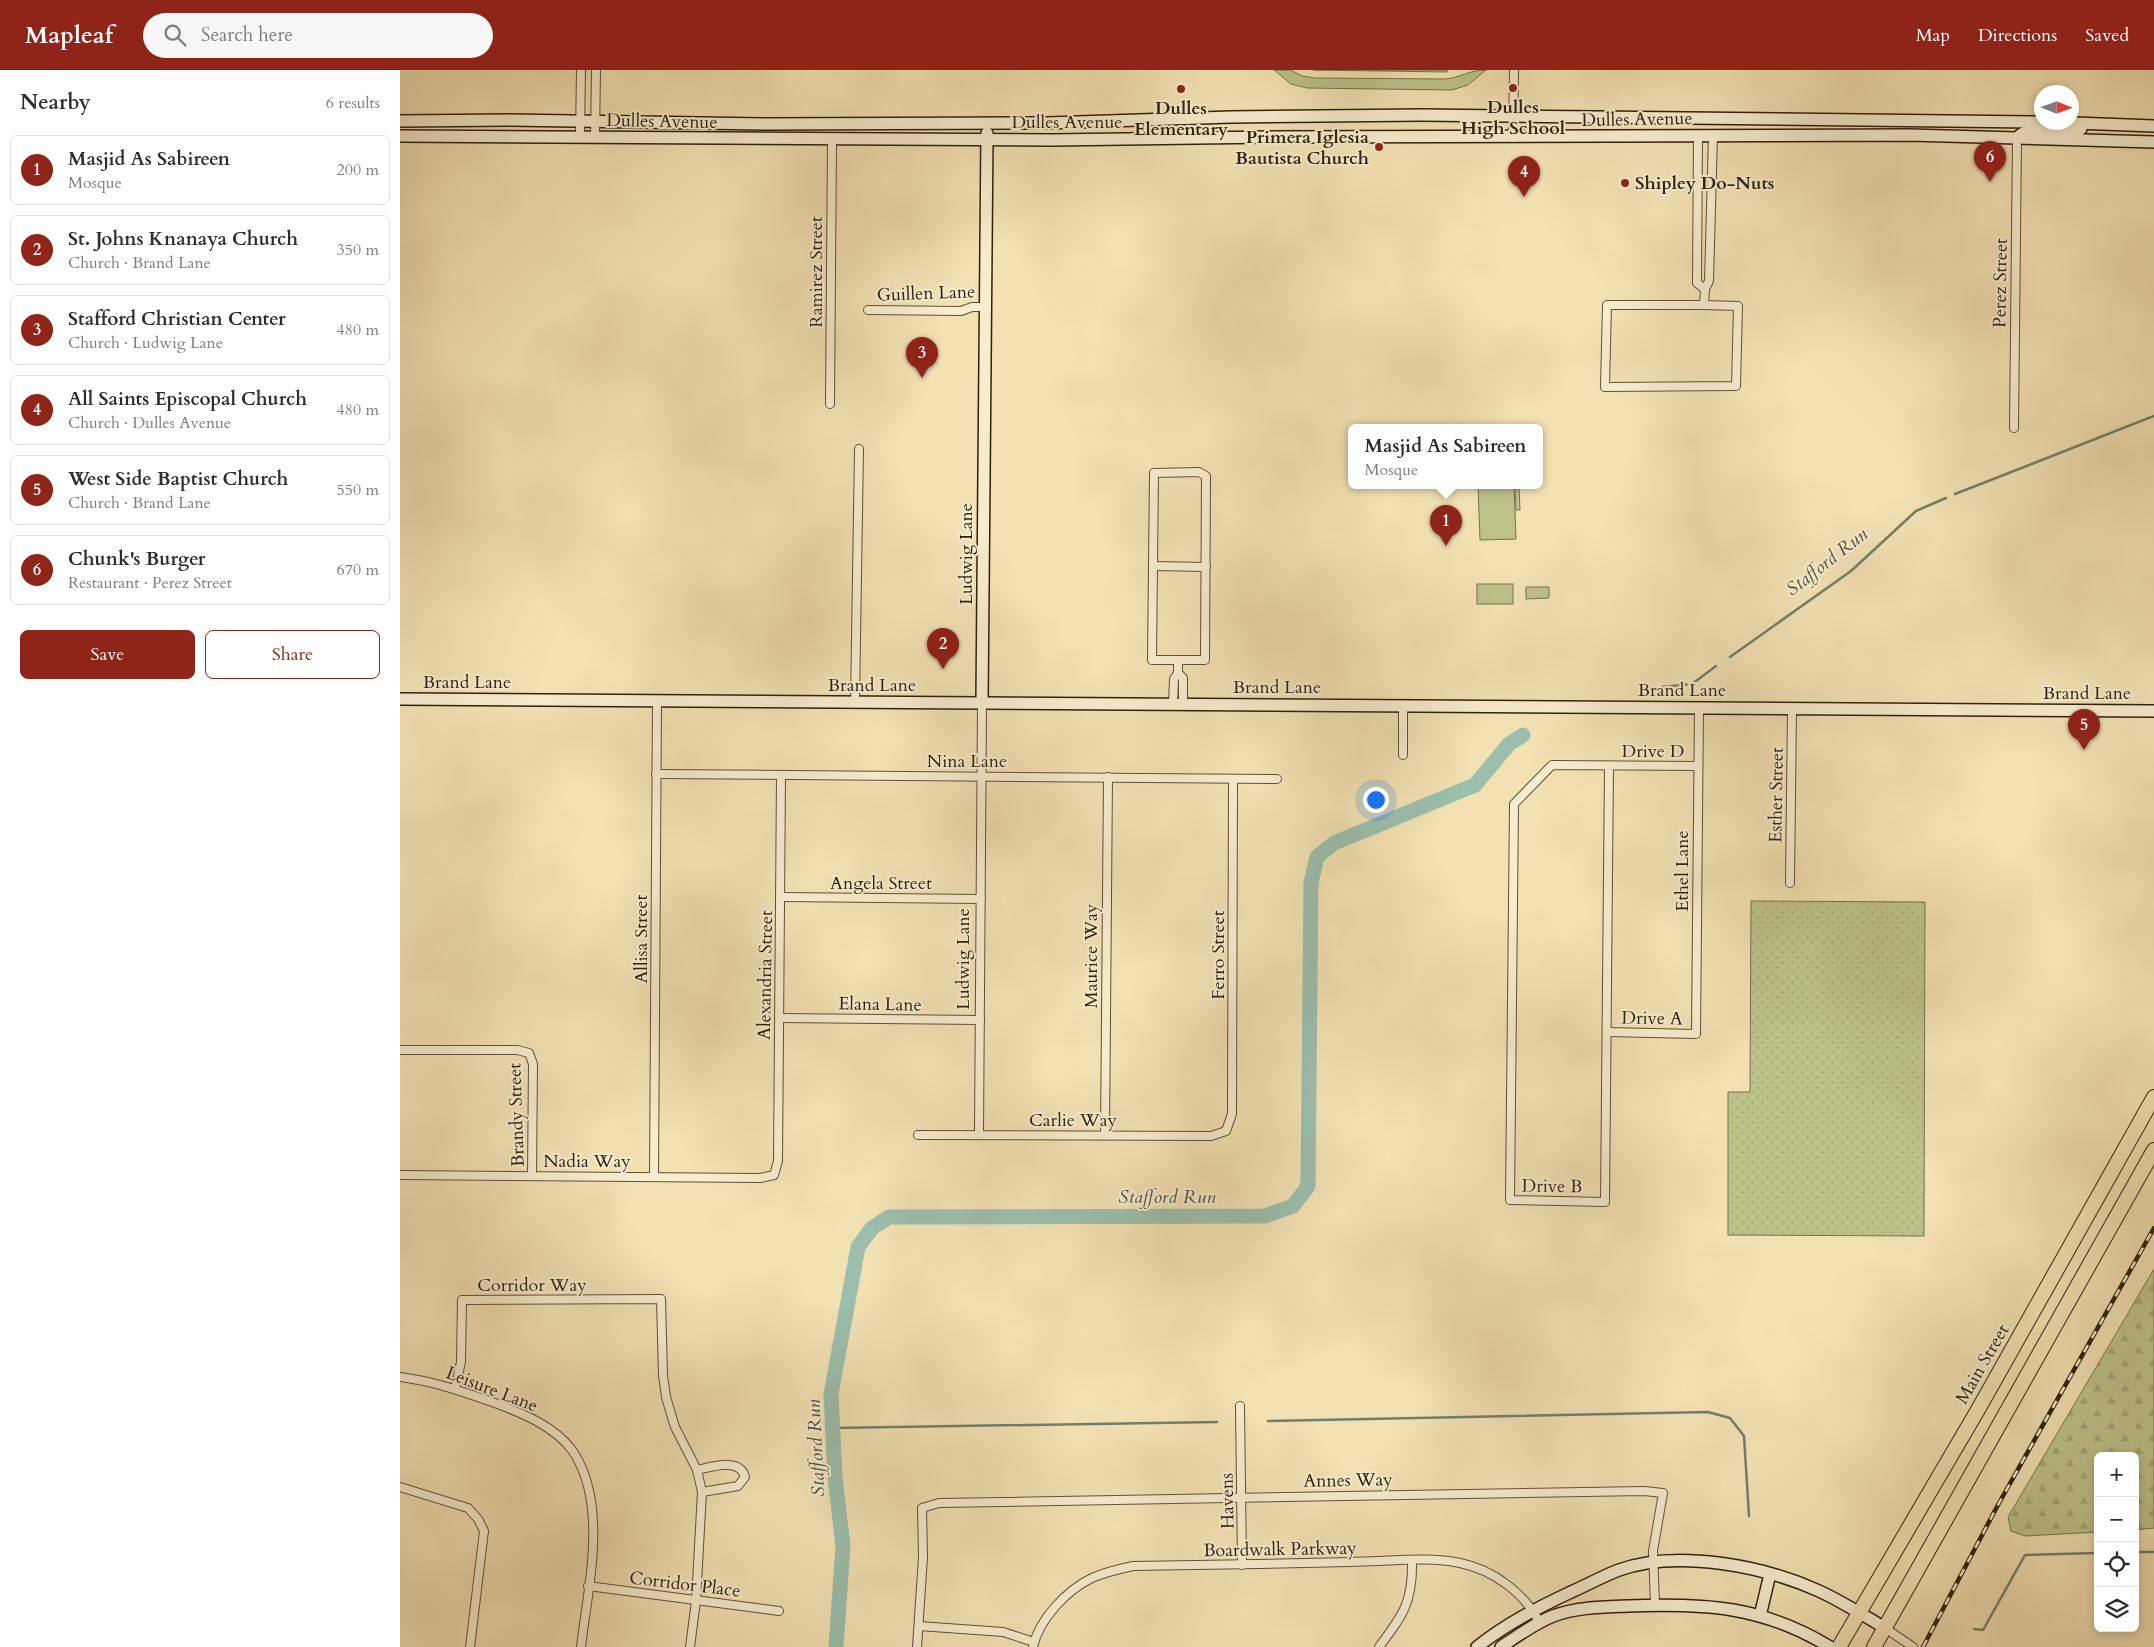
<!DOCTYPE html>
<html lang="en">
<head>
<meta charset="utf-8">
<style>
	body { margin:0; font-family:Cardo,serif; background:#f7f7f7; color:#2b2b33 }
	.controls { position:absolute; right:15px; bottom:15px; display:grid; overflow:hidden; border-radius:8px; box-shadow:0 2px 8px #0003 }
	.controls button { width:45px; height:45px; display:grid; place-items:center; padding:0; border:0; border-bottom:1px solid #e1e1e2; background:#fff; color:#2b2b33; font:25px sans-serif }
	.compass { position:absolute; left:1634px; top:15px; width:45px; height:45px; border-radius:50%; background:#fff; box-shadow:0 2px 8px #0003; rotate:91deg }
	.you { position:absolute; left:975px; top:729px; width:18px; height:18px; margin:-12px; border:4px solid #fff; border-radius:50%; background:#1a73e8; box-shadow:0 0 0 8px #1a73e833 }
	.badge { display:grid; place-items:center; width:32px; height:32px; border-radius:50%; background:#8f2418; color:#fff; font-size:16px; font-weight:700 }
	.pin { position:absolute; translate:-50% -41px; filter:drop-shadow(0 1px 2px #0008) }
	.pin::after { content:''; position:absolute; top:26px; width:18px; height:15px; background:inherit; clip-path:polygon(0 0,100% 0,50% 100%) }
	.popup { position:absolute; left:948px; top:354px; width:195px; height:65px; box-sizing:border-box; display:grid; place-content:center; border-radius:8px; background:#fff; filter:drop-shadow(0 1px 4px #0005); font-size:16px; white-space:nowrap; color:#7c7c81 }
	.popup b { font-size:19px; color:#2b2b33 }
	.popup::after { content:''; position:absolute; left:50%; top:100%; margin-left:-10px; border:10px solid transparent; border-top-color:#fff }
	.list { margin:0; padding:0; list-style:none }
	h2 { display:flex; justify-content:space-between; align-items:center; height:65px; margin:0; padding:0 20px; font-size:21px }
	h2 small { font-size:16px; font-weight:400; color:#7c7c81 }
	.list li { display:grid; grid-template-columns:32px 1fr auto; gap:15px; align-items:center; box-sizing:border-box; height:70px; margin:0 10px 10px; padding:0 10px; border:1px solid #e1e1e2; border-radius:8px }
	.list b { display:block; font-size:19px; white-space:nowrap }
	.list p { margin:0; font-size:16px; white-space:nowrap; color:#7c7c81 }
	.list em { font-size:16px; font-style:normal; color:#7c7c81 }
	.actions { display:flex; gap:10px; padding:15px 20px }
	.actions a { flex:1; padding:11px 0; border:1px solid #8f2418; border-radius:8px; text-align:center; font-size:18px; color:#8f2418 }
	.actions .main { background:#8f2418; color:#fff }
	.icon { flex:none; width:28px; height:28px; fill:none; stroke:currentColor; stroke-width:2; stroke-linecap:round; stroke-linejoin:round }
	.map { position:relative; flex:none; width:1754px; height:1577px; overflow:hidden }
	header { display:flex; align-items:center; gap:30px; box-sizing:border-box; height:70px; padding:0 25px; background:#8f2418; color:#fff }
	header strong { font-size:24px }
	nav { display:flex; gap:28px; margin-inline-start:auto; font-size:18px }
	.search { width:350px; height:45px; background:#f7f7f7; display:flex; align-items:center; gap:12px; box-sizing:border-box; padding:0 18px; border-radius:28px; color:#7c7c81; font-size:19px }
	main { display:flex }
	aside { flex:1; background:#fff }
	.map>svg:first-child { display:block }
</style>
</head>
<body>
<header>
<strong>Mapleaf</strong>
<div class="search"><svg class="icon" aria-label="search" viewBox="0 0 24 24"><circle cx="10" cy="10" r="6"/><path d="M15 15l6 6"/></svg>Search here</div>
<nav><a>Map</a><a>Directions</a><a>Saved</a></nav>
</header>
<main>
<aside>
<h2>Nearby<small>6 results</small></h2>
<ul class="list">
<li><span class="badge">1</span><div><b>Masjid As Sabireen</b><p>Mosque</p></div><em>200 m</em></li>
<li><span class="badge">2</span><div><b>St. Johns Knanaya Church</b><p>Church · Brand Lane</p></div><em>350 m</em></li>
<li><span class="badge">3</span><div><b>Stafford Christian Center</b><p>Church · Ludwig Lane</p></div><em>480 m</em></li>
<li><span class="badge">4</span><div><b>All Saints Episcopal Church</b><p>Church · Dulles Avenue</p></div><em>480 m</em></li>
<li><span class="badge">5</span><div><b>West Side Baptist Church</b><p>Church · Brand Lane</p></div><em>550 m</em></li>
<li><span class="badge">6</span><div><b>Chunk's Burger</b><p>Restaurant · Perez Street</p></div><em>670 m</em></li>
</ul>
<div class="actions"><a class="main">Save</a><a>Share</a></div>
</aside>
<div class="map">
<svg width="1754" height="1577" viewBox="0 0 1754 1577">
	<defs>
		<pattern id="grass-dots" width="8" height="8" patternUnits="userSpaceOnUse" patternTransform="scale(1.25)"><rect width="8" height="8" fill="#bdc28b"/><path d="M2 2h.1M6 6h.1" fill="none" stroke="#a3a677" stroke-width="1.8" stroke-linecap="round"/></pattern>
		<pattern id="forest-firs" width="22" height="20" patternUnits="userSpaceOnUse" patternTransform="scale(1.25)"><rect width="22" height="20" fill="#bdc28b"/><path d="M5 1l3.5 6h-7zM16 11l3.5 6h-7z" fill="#a3a677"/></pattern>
	</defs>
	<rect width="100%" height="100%" fill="#f2e1b3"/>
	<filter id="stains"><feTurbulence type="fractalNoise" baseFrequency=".004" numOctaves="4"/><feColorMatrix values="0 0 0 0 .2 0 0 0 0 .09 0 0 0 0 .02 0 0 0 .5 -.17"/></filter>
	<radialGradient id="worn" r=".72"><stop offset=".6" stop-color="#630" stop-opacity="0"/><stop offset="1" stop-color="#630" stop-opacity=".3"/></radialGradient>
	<!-- grass -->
	<path fill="url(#grass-dots)" stroke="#76724c" d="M1351,831l174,1 -1,334 -196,-1v-143h22z"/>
	<!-- forest -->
	<path fill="url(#forest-firs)" stroke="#76724c" d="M1754,1199v259l-19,2v-74h-37v76l-73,4 -14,-5 -3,-14z"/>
	<!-- pitch -->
	<g fill="#bdc28b" stroke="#76724c">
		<path d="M874,0h17l11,6 13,2 129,1c17,-1 24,-9 42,-9l-18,15 -16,5 -145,-2 -16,-4z"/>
		<path d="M913,0h134v2z"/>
		<path d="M1078,415h36l2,54 -36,1z"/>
		<path d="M1115,415h4l1,25h-4z"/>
		<rect x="1077" y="514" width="36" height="20"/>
		<path d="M1126,517h23v11l-23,1z"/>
	</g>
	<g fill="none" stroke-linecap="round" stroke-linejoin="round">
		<!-- stream -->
		<g stroke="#707f6d" stroke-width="2.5">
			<path d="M1555,424l199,-78"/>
			<path d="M1330,587l121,-86 65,-60 30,-13"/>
			<path d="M1262,617l30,-3 24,-18"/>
			<path d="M868,1351l440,-9 22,6 14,18 5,80"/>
			<path d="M432,1358l385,-6"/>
			<path d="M1735,1482h19"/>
			<path d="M1574,1559l9,1 42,-75 73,-2"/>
		</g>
		<!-- river -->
		<path stroke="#9bbead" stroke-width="15" d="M436,1577l7,-101 -8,-69 -4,-83 27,-147 14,-19 17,-11 376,-1 28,-10 15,-20 3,-303 6,-26 17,-14 141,-58 34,-41 14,-9"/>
		<!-- street casing -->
		<g stroke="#605136" stroke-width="10">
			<g id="street">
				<path d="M1298,65l-1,148 8,6 4,-8 4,-146"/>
				<path d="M180,66l1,-66"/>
				<path d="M195,67l1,-67"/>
				<path d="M1113,68l1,-68"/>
				<path d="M1304,235h-97l-2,82 131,-1 2,-80 -34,-1 1,-16"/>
				<path d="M468,240l93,1 11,-4h13"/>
				<path d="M430,334l2,-264"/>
				<path d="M1614,358l3,-290"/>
				<path d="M753,496l53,1"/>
				<path d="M778,603v-13h27l1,-184 -7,-4 -45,1 -2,187h26"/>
				<path d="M455,632l4,-253"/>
				<path d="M773,634l1,-25 4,-6 5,5v26"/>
				<path d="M1003,685v-49"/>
				<path d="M1209,696l-4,436 -95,-2 4,-396 38,-39 146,1"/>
				<path d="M256,704l621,5"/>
				<path d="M1390,813l2,-175"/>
				<path d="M381,827l200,2"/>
				<path d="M380,948l200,2"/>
				<path d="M1207,962l89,2 3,-326"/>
				<path d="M0,980h117l12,3 4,11 -1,112"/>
				<path d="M579,1064l3,-431"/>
				<path d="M518,1065l293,1 15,-5 6,-17 1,-335"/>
				<path d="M705,1065l3,-358"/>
				<path d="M0,1105l360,3 14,-3 4,-14 3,-386"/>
				<path d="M254,1107l3,-476"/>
				<path d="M0,1307c33,4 64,15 95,26 27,10 59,23 77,47 37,54 16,136 9,197"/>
				<path d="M55,1319l6,-27 1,-62 199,-1 2,76 3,22 9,30 22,43 5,22 -6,109 -6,46"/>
				<path d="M840,1336l2,159"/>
				<path d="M297,1400c15,-3 43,-13 48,7l-7,9 -36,6"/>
				<path d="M0,1417l68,21 10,11 6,12 -14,116"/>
				<path d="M188,1516l191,25"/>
				<path d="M519,1556l84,6 31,10"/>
				<path d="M1485,1558l28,19"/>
				<path d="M517,1577l6,-90 -1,-49 17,-5 705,-12 19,2 -10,58 2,54"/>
				<path d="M633,1577c6,-28 34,-57 59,-69 13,-6 27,-9 41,-12 72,-1 145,-2 217,-4 34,0 78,-6 110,1 34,7 64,30 80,60"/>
				<path d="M979,1577c24,-32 34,-45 33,-86"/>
			</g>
		</g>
		<!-- secondary casing -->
		<g stroke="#2f210d" stroke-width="14">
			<g id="secondary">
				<path d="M0,51l110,-1 256,4 281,-1 184,-6 191,-2 620,7"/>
				<path d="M1649,52l105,4"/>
				<path d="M0,66l652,4 218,-3 640,-2 244,7"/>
				<path d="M1618,67c9,-12 45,-6 60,-6l3,-2"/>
				<path d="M0,629l1754,12"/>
				<path d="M582,633l5,-570"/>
				<path d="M1360,1546l10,-42"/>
				<path d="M1077,1577c29,-23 60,-39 94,-55 16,-7 32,-16 48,-22 58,-21 145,-4 200,21 22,10 44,24 66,37"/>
				<path d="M1101,1577c16,-11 34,-24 52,-31 24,-9 50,-9 75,-10 77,-3 135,0 202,41"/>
			</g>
		</g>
		<!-- highway casing -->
		<g stroke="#2f210d" stroke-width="16">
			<g id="highway">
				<path d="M1439,1577l140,-239 175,-311"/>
				<path d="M1474,1577l280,-497"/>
			</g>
		</g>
		<!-- street -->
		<use href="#street" stroke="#f7ecce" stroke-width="8"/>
		<!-- secondary -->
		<use href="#secondary" stroke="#f7ecce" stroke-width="11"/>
		<!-- highway -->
		<use href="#highway" stroke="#f2e1b3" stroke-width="14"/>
		<!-- rail casing -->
		<g stroke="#2f210d" stroke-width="4.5">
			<path id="rail" d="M1523,1577l76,-144 155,-275"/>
		</g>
		<!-- rail -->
		<use href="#rail" stroke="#f7ecce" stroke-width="2.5" stroke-dasharray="8" stroke-linecap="butt"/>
	</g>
	<!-- markers -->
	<g fill="#8f2418" stroke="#f7ecce" stroke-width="2">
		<circle cx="1113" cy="18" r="5"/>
		<circle cx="781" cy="19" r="5"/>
		<circle cx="979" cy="77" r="5"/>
		<circle cx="1225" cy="113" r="5"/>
	</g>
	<g text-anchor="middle" stroke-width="4" stroke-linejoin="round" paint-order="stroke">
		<!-- poi labels -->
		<g font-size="18" font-weight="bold" fill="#2f210d" stroke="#f7ecce">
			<text x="1113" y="43">Dulles<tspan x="1113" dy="21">High School</tspan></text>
			<text x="781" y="44">Dulles<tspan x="781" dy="21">Elementary</tspan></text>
			<text x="969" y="73" text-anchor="end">Primera Iglesia<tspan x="969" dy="21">Bautista Church</tspan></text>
			<text x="1235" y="119" text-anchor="start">Shipley Do-Nuts</text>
		</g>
		<!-- street labels -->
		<g font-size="18" fill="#2f210d" stroke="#f7ecce">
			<text transform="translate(1237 49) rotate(-1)" y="6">Dulles Avenue</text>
			<text transform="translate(262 51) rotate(1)" y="6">Dulles Avenue</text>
			<text x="667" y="58">Dulles Avenue</text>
			<text transform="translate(416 202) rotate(-90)" y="6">Ramirez Street</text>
			<text transform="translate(1600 213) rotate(-89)" y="6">Perez Street</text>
			<text transform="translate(526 223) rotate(-2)" y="6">Guillen Lane</text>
			<text transform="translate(566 484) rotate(-90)" y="6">Ludwig Lane</text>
			<text x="67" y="618">Brand Lane</text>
			<text x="472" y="621">Brand Lane</text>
			<text x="877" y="623">Brand Lane</text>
			<text x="1282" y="626">Brand Lane</text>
			<text x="1687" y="629">Brand Lane</text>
			<text x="1253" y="687">Drive D</text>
			<text x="567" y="697">Nina Lane</text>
			<text transform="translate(1376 725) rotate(-89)" y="6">Esther Street</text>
			<text transform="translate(1282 801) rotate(-90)" y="6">Ethel Lane</text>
			<text x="481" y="819">Angela Street</text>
			<text transform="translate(241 869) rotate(-90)" y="6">Allisa Street</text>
			<text transform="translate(818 885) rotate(-90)" y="6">Ferro Street</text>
			<text transform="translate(691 886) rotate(-90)" y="6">Maurice Way</text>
			<text transform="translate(563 889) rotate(-90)" y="6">Ludwig Lane</text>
			<text transform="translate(365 905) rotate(-89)" y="6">Alexandria Street</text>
			<text transform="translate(480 934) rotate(1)" y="6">Elana Lane</text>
			<text transform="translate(1252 948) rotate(1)" y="6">Drive A</text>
			<text transform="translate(116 1045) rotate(-92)" y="6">Brandy Street</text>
			<text x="673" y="1056">Carlie Way</text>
			<text x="187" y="1097">Nadia Way</text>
			<text transform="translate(1152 1116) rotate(1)" y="6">Drive B</text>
			<text x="132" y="1221">Corridor Way</text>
			<text transform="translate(1582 1294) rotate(-60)" y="6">Main Street</text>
			<text transform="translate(92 1319) rotate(21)" y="6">Leisure Lane</text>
			<text transform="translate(948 1410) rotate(-1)" y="6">Annes Way</text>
			<text transform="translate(827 1431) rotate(-91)" y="6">Havens</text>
			<text transform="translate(880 1479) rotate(-1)" y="6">Boardwalk Parkway</text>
			<text transform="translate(285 1514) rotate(7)" y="6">Corridor Place</text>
		</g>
		<!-- water labels -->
		<g font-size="19" font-style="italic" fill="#4f503d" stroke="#f7ecce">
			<text transform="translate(1426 491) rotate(-38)" y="7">Stafford Run</text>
			<text x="767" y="1133">Stafford Run</text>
			<text transform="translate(415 1378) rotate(-93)" y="7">Stafford Run</text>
		</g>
	</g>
	<rect width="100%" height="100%" filter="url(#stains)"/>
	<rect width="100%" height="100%" fill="url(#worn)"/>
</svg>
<div class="controls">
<button>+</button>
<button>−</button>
<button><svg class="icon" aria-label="locate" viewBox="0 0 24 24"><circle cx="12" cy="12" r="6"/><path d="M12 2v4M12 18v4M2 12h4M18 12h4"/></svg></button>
<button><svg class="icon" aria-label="layers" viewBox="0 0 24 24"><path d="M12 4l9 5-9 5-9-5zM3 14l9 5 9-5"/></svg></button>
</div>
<svg class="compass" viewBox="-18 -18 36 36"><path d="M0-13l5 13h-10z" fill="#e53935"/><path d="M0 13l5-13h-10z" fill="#7c7c81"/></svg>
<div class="you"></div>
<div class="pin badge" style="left:1046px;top:476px">1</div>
<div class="popup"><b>Masjid As Sabireen</b>Mosque</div>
<div class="pin badge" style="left:543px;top:599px">2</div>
<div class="pin badge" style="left:522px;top:308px">3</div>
<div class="pin badge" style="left:1124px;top:127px">4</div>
<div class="pin badge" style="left:1684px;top:680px">5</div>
<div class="pin badge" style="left:1590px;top:112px">6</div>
</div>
</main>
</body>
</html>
